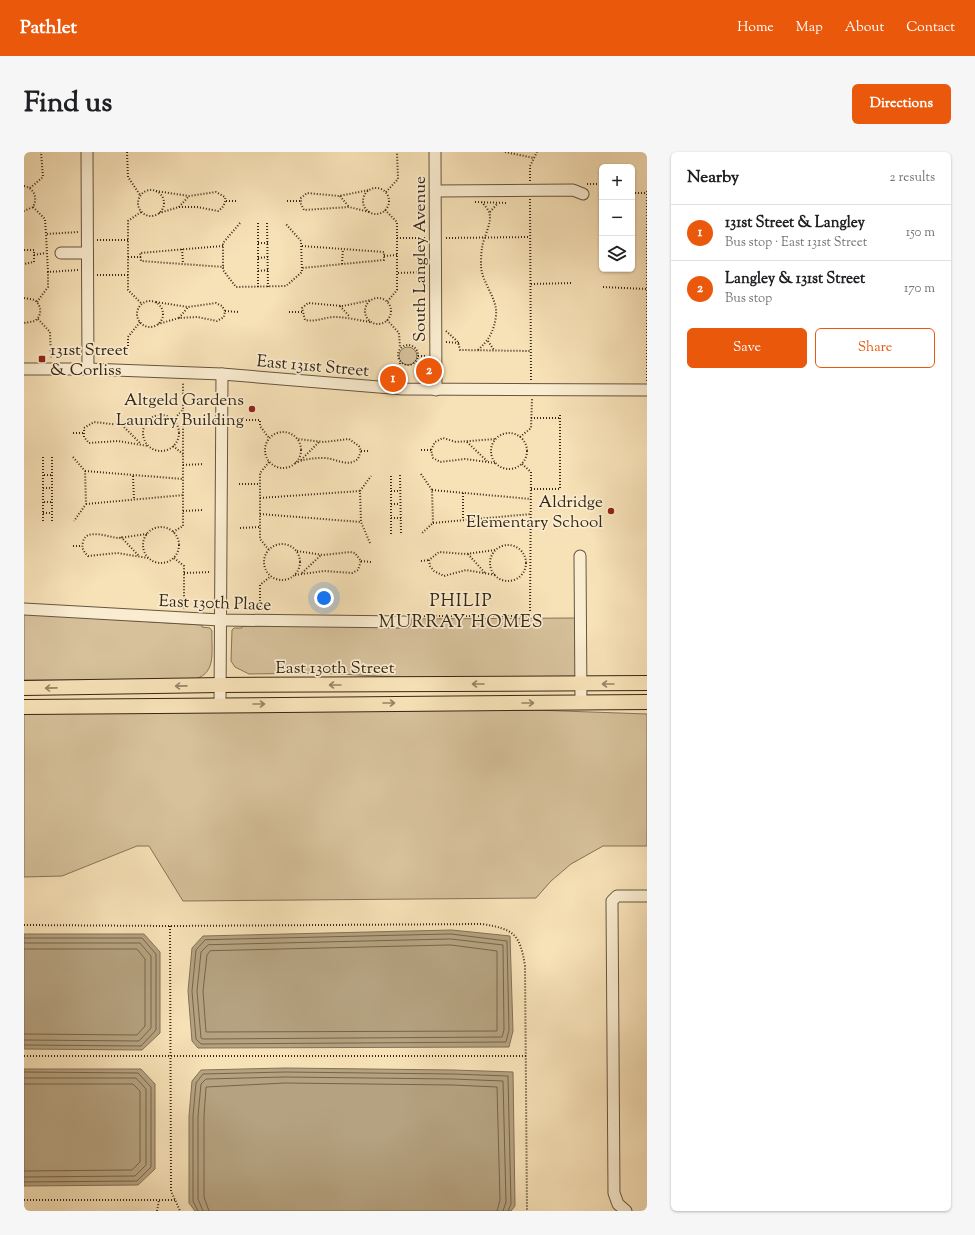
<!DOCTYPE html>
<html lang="en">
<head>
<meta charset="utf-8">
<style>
	body { margin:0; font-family:"Sorts Mill Goudy",serif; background:#f6f6f6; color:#202124 }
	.controls { position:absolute; right:12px; top:12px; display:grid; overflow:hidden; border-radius:6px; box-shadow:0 1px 3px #0004 }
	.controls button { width:36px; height:36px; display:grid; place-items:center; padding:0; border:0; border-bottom:1px solid #e0e0e0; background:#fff; color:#202124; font:20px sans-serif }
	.you { position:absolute; left:300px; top:446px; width:14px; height:14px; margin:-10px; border:3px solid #fff; border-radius:50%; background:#1a73e8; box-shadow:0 0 0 6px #1a73e833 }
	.badge { display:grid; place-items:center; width:26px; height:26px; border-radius:50%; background:#ea580c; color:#fff; font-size:13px; font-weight:700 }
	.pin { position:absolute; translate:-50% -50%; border:2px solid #fff; box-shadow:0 1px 4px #0006 }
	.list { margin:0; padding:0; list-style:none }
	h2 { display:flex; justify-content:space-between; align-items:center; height:52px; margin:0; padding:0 16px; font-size:17px }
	h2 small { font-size:13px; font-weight:400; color:#757577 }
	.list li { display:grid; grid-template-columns:26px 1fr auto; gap:12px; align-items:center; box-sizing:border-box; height:56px; padding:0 16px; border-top:1px solid #e0e0e0 }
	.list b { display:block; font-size:15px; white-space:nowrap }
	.list p { margin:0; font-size:13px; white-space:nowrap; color:#757577 }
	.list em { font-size:13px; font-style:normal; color:#757577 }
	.actions { display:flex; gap:8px; padding:12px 16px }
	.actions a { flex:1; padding:9px 0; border:1px solid #ea580c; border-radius:6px; text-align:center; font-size:14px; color:#ea580c }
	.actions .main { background:#ea580c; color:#fff }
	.icon { flex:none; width:22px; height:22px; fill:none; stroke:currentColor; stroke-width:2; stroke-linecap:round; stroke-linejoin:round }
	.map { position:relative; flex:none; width:623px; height:1059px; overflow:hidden; border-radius:6px }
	header { display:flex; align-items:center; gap:24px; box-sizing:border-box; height:56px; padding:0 20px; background:#ea580c; color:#fff }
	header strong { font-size:19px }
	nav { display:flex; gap:22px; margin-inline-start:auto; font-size:14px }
	.intro { display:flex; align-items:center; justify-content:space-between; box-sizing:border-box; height:96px; padding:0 24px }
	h1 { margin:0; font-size:28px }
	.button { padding:10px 18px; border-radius:6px; background:#ea580c; color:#fff; font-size:14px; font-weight:700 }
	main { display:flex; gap:24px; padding:0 24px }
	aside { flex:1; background:#fff; border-radius:6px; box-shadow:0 1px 3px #0004 }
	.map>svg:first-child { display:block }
</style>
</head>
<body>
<header>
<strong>Pathlet</strong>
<nav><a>Home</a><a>Map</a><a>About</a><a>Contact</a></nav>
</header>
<div class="intro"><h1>Find us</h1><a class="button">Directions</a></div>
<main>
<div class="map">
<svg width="623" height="1059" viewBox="0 0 623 1059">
	<rect width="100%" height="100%" fill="#f7e1b7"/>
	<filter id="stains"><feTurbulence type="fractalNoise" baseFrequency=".005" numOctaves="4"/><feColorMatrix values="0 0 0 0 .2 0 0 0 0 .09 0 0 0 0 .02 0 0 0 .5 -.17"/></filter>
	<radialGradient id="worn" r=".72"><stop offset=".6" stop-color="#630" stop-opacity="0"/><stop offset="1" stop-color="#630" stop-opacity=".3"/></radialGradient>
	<!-- green -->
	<g fill="#d6c19b" stroke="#867458">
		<circle cx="384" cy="204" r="9"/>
		<path d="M0,462l178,11v2l8,1 2,3c-1,21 6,45 -22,49h-166z"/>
		<path d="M552,466l1,60 -140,1 -119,-6 -69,1 -14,-7 -4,-6 1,-31 2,-2h8v-2h168v-7z"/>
		<path d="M510,558l113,4v132h-44l-32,18 -20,17 -15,17 -353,3 -34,-55h-12l-75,30 -38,1v-164z"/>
	</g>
	<!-- water -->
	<g fill="#b5a280" stroke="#827155">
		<path d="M428,778l58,6 3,95 -4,16 -311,1 -6,-7 -4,-50 4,-43 11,-12z"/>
		<path d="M0,782h120l16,18v81l-18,17 -118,-1z"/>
		<path d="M261,916l169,2 59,2 2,134 -4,5h-316l-6,-8v-87l3,-35 9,-11z"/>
		<path d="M0,917h117l14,15v85l-17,16 -114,1z"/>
	</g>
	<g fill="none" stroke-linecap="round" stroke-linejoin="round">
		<!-- shore -->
		<g stroke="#76644a" stroke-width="1">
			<path d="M427,782l56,7 2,89 -3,12 -305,2 -5,-5 -4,-48 4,-41 9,-10z"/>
			<path d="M0,786h118l14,16v76l-15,16 -117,-1"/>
			<path d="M427,787l52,6 1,85 -2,7 -299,2 -2,-1 -4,-47 4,-39 7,-7z"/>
			<path d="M0,791h116l11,13v72l-12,13 -115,-1"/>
			<path d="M427,793l46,6v80l-291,1 -3,-41 4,-36 3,-4z"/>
			<path d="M0,797h113l8,10v67l-8,9 -113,-1"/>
			<path d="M0,920l114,1 13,14v80l-14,14 -113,1"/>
			<path d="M0,926h112l10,11v76l-11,11 -111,1"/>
			<path d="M0,932h109l7,7v71l-8,8 -108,1"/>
			<path d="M174,1059l-5,-10v-85l3,-33 7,-9 82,-2 168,2 55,2 3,128 -3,7"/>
			<path d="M179,1059l-5,-12v-83l3,-32 5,-5 79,-2 168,2 50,2 3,121 -3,9"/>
			<path d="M185,1059l-5,-14v-81l2,-29 79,-4 168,2 44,2 3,113 -3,11"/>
		</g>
		<!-- minor casing -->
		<g stroke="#66563e" stroke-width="13">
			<g id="minor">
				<path d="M63,0l1,217"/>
				<path d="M411,0l1,238"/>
				<path d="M412,39l137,-1 10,4"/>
				<path d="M37,101h26"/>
				<path d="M0,217h64l134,5 181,15 244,1"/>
				<path d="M556,404l1,147"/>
				<path d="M0,457l196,11 185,2"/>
				<path d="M196,552l2,-330"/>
				<path d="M602,1059l-8,-7 -4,-11 -2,-292 5,-5h30"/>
			</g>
		</g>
		<!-- major casing -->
		<g stroke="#362715" stroke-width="16">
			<g id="major">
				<path d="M0,536l196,-3 427,-2"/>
				<path d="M0,555l623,-5"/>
			</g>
		</g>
		<!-- path -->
		<g stroke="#362715" stroke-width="2" stroke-dasharray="1 2" stroke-linecap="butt">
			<path d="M103,0l1,25 12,18"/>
			<path d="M481,0l29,6"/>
			<path d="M506,29v-15l7,-14"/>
			<path d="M563,32h15"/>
			<path d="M0,34c10,2 14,12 9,21l-9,4"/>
			<path d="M6,36l13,-11 -2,-25"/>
			<circle cx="352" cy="49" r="13"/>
			<circle cx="127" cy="51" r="13"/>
			<path d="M132,39l33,5 27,-4 9,5c1,6 -2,11 -7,14l-21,-4h-18l-20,6"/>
			<path d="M362,40l12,-13 -1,-27"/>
			<path d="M608,41h15"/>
			<path d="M316,44l9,11"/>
			<path d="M506,47l1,182"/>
			<path d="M202,49h12"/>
			<path d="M263,49h14"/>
			<path d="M451,50l32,1"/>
			<path d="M9,55l12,12 1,15"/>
			<path d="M155,55l10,-11"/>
			<path d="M361,58l12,12v68l-10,12"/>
			<path d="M117,60l-13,9v69l14,14"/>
			<path d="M345,60l-20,-5 -45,3 -3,-6v-6l6,-5 32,3 30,-6"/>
			<path d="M466,60l8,-9"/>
			<path d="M216,71l-17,20v27l13,17 50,-1 16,-14 -1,-31 -16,-18"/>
			<path d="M234,71v64"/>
			<path d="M243,71l1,64"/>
			<path d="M373,86h29"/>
			<path d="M422,86l84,-1"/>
			<path d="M73,88h31"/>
			<path d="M234,91h10"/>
			<path d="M199,94l-83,7 1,8 83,6"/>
			<path d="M278,94l82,6v8l-82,8"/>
			<path d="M158,97l1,15"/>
			<path d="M0,98h10v12l-10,2"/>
			<path d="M10,103l12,-2"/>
			<path d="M360,104l13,-1"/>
			<path d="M104,105h13"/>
			<path d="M234,106l10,-1"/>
			<path d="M318,112l1,-15"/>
			<path d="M54,118l-30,2 -2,-38 32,-2"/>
			<path d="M234,119l10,-1"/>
			<path d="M374,121l28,-1"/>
			<path d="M73,123h31"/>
			<path d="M507,132l42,-1"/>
			<path d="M579,135l43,2"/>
			<path d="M0,146l11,2c7,7 7,15 0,21l-11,2"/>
			<circle cx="354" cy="159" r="13"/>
			<circle cx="126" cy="162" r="13"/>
			<path d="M13,150l11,-15v-16"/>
			<path d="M132,150l32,5 28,-4 6,3 3,5 -1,6 -7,4 -20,-4 -18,1 -21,6"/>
			<path d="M316,154l10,11"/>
			<path d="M201,159l14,1"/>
			<path d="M265,160h13"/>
			<path d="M155,166l9,-11"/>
			<path d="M14,167l12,13 1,26"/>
			<path d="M363,168l12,13 1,15"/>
			<path d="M346,170c-12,-2 -24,-5 -37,-5 -10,1 -18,5 -28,3l-3,-12 6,-5 35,3 28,-6"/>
			<path d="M422,179l12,11 2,8 71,1"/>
			<path d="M464,189l6,9"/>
			<path d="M422,190l13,1"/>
			<circle cx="384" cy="203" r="10"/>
			<path d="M74,197h30v-12l12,-15"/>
			<path d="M454,198c11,-10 16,-19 18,-34 2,-18 -14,-32 -15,-50 0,-5 0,-12 1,-18 1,-10 11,-26 7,-36 -1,-3 -5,-7 -7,-10"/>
			<path d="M394,204h9"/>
			<path d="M375,227l1,-17"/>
			<path d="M623,229v-191"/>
			<circle cx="137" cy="281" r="18"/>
			<path d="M507,266h29"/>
			<path d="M149,268l10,-10"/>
			<path d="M207,268h29v6l9,12"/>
			<path d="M122,270l-26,3 -26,-3 -10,6v9l5,6 29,-2 30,5"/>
			<path d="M98,273l18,18"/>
			<circle cx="259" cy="298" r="18"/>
			<path d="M49,281h10"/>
			<circle cx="485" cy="299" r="18"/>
			<path d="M496,285l11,-9 1,-29"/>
			<path d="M443,290l20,19"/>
			<path d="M149,294l10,8"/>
			<path d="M397,298h10"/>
			<path d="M337,299h9"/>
			<path d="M19,305v64"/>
			<path d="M28,305v64"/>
			<path d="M49,305l12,14 1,33 -12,17"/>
			<path d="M277,308l18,-18"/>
			<path d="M245,310l-9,11v66l9,11"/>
			<path d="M271,311c9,-4 19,-5 29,-5 12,0 22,10 34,1l3,-8 -2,-5 -10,-7 -25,3 -27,-3"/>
			<path d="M471,311l-30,-4 -25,3 -7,-4 -2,-8 4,-8 8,-4 13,4 40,-3"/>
			<path d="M159,313l21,-1"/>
			<path d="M61,319l98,8"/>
			<path d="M397,322l11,16 1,33 -12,11"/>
			<path d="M20,323h8"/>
			<path d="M376,323l1,59"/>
			<path d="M109,324l1,24"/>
			<path d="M215,332h21"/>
			<path d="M19,336h9"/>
			<path d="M507,337h29v-76"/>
			<path d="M408,338l99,9"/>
			<path d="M367,339h9"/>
			<path d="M439,341v26"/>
			<path d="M236,346l100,-7"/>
			<path d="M20,350h8"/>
			<path d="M62,352l98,-9"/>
			<path d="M367,352h9"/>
			<path d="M159,359l20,-1"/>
			<path d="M19,361h9"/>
			<path d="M236,362l101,8"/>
			<path d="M367,366h10"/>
			<path d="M409,371l98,-9"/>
			<circle cx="137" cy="393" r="18"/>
			<path d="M216,376l20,-1"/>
			<path d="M149,380l10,-6v-144"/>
			<path d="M123,382c-9,1 -19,3 -28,4 -9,0 -33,-11 -36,4 -2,6 1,10 5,14l29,-3 31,5"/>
			<path d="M367,382v-59"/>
			<path d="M97,385l18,19"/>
			<path d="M346,391l-9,-21 -1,-31 11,-15"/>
			<circle cx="258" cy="410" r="18"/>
			<circle cx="484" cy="411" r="18"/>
			<path d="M49,394h9"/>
			<path d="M444,402l17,19"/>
			<path d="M150,406l10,8v43"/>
			<path d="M337,409l10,1"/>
			<path d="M397,409l8,-1"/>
			<path d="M160,421l27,-1"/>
			<path d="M278,421l19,-18"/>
			<path d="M271,423l29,-4 28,2 6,-3 3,-9 -6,-8 -5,-1 -27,3 -26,-4"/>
			<path d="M471,423l-29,-5 -22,6 -10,-5 -4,-5 -1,-6 10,-8 27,2 29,-4"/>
			<path d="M236,458v-25l11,-9"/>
			<path d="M397,464h109l1,-144 -9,-8"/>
			<path d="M0,773l146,1 312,-2c32,5 38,10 43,42l2,245"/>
			<path d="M146,774l1,265 9,20"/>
			<path d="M0,904h502"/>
			<path d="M0,1048h151"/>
			<path d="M133,1059l2,-11"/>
		</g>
		<!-- minor -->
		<use href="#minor" stroke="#faecd0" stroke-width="11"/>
		<!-- major -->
		<use href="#major" stroke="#f7e1b7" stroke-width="14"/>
	</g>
	<!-- one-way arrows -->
	<defs><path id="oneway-shaft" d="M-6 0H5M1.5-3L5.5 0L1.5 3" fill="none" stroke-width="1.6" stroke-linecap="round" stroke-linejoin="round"/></defs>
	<g stroke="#968466">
		<use href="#oneway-shaft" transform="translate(454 532) rotate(180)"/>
		<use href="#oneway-shaft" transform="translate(584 532) rotate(180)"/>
		<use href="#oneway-shaft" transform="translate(311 533) rotate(180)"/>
		<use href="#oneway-shaft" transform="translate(157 534) rotate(179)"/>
		<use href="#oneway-shaft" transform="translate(27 536) rotate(179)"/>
		<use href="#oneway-shaft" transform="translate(365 551)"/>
		<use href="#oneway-shaft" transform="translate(504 551)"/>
		<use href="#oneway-shaft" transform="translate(235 552)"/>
	</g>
	<!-- markers -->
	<g fill="#8f2418" stroke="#faecd0" stroke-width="1.5">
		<rect x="14" y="203" width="8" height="8" rx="2"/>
		<circle cx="228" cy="257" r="4"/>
		<circle cx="587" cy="359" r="4"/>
	</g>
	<g text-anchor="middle" stroke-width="3.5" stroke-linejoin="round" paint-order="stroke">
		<!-- street labels -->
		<g font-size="17" fill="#362715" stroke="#faecd0">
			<text transform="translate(395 107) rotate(-90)" y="6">South Langley Avenue</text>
			<text transform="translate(289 213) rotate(5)" y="6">East 131st Street</text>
			<text transform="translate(191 450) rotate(2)" y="6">East 130th Place</text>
			<text x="311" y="521">East 130th Street</text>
		</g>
		<!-- poi labels -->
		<g font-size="17" fill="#362715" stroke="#faecd0" text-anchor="end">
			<text x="26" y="203" text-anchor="start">131st Street<tspan x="26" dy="20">&amp; Corliss</tspan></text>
			<text x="220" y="253">Altgeld Gardens<tspan x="220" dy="20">Laundry Building</tspan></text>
			<text x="579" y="355">Aldridge<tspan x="579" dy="20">Elementary School</tspan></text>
		</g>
		<!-- neighbourhood labels -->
		<g font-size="18" letter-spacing="1" fill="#362715" stroke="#faecd0">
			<text x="437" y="454">PHILIP<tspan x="437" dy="21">MURRAY HOMES</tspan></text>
		</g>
	</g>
	<rect width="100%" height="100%" filter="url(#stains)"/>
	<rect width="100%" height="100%" fill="url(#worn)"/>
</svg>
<div class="controls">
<button>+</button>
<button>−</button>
<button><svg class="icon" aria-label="layers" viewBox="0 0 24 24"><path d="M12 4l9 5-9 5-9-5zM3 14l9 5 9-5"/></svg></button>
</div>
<div class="you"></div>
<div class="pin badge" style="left:369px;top:227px">1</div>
<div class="pin badge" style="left:405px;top:219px">2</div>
</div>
<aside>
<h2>Nearby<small>2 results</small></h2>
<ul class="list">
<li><span class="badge">1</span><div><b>131st Street &amp; Langley</b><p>Bus stop · East 131st Street</p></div><em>150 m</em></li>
<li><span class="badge">2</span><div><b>Langley &amp; 131st Street</b><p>Bus stop</p></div><em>170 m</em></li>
</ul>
<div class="actions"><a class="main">Save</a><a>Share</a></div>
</aside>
</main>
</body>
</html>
